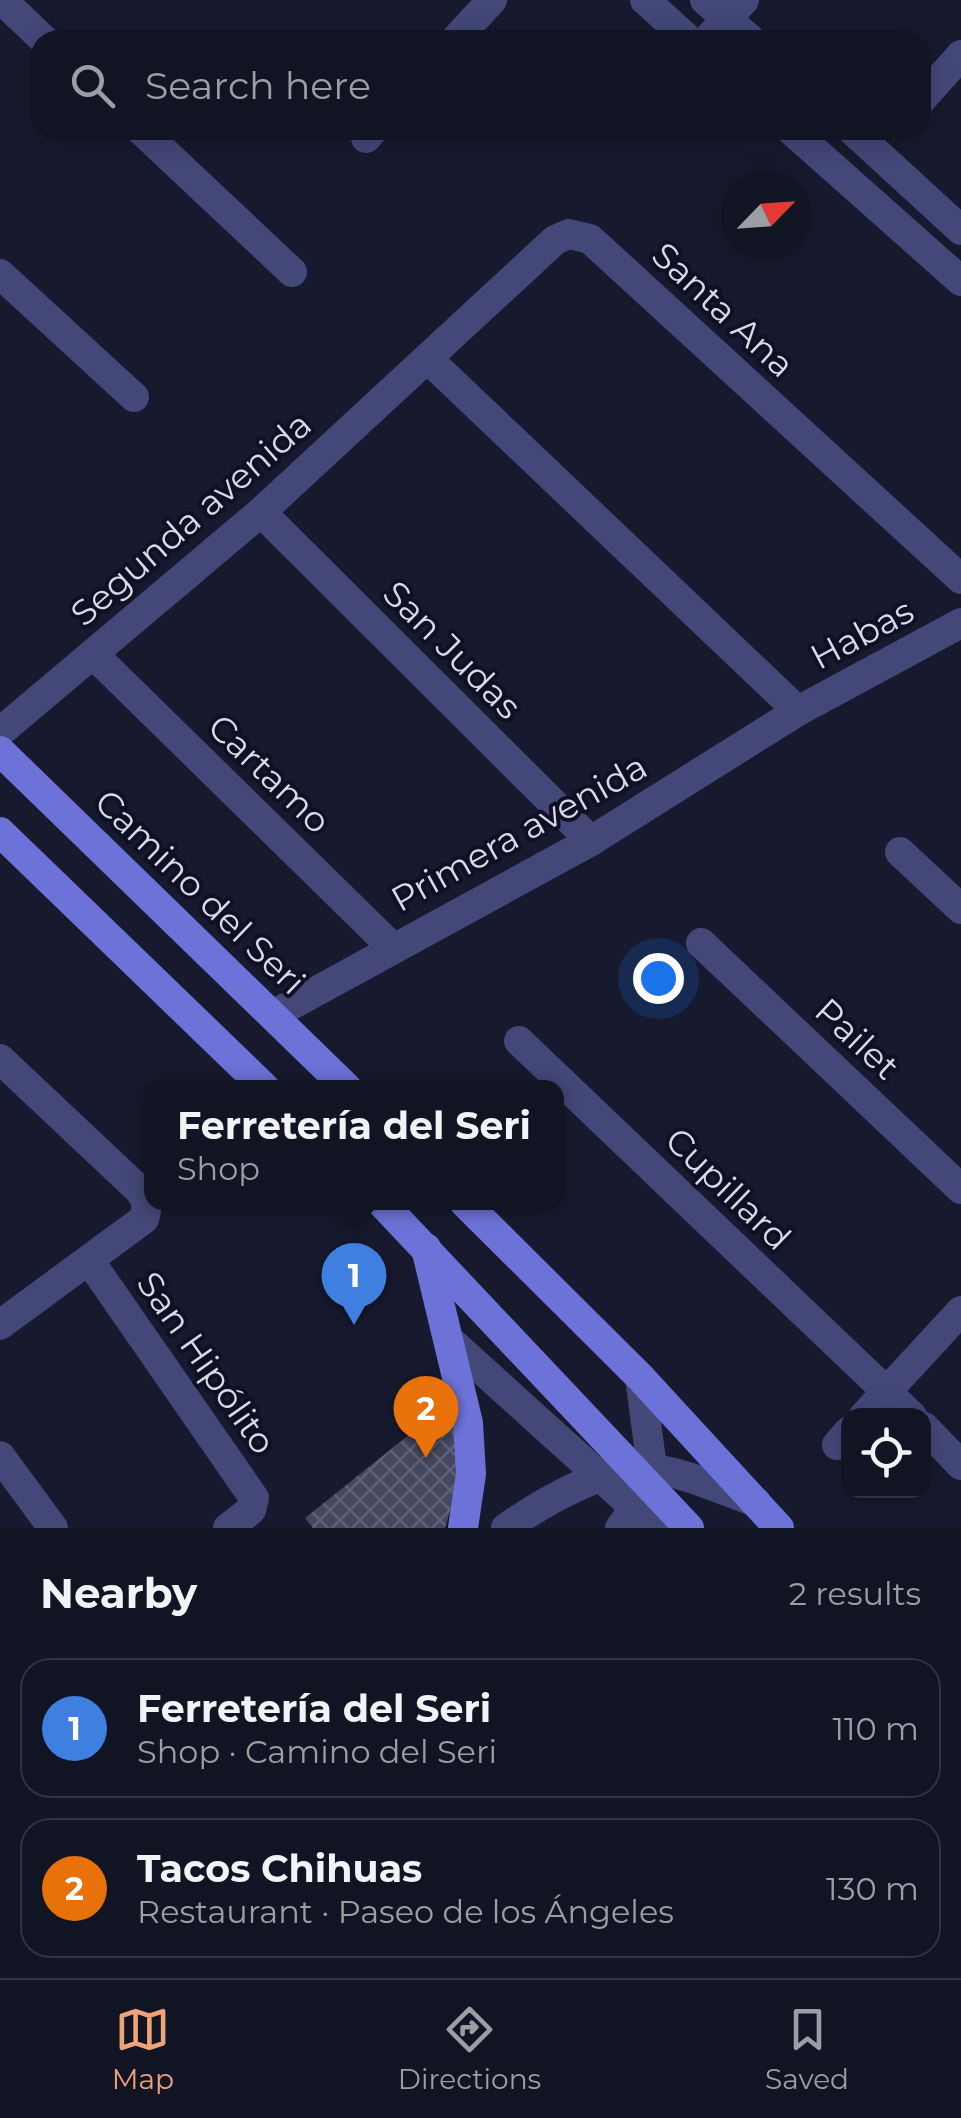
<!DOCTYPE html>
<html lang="en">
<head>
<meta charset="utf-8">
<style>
	body { margin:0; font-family:Montserrat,sans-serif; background:#1a1d2a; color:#f1f3f6 }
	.controls { position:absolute; right:30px; bottom:30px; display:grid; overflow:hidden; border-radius:20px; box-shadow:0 5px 25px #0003 }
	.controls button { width:90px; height:90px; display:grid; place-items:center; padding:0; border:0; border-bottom:2px solid #303340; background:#111422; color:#f1f3f6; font:50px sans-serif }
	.compass { position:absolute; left:721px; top:170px; width:90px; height:90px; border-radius:50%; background:#111422; box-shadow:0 5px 25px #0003; rotate:65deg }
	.you { position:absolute; left:658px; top:978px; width:35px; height:35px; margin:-25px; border:8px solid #fff; border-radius:50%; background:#1a73e8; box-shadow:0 0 0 15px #1a73e833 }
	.badge { display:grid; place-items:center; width:65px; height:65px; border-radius:50%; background:#f0a278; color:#fff; font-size:32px; font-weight:700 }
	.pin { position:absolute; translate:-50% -82px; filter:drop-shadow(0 2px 5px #0008) }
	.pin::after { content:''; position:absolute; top:52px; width:35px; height:30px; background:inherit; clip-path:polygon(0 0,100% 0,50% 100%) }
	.popup { position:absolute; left:144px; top:1080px; width:420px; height:130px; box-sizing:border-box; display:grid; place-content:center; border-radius:20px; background:#111422; filter:drop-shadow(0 2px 8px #0005); font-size:32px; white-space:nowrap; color:#9c9ea5 }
	.popup b { font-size:38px; color:#f1f3f6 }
	.popup::after { content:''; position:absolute; left:50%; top:100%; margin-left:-20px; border:20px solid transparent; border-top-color:#111422 }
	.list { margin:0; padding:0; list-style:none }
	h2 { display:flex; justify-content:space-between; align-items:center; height:130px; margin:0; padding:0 40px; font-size:42px }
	h2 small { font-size:32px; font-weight:400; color:#9c9ea5 }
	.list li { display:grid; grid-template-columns:65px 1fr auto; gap:30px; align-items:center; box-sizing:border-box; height:140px; margin:0 20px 20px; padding:0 20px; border:2px solid #303340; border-radius:30px }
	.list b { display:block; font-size:38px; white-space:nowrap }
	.list p { margin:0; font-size:32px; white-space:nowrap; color:#9c9ea5 }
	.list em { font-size:32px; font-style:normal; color:#9c9ea5 }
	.icon { flex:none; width:55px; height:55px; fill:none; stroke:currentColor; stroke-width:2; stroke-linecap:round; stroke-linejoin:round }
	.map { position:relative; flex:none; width:961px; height:1528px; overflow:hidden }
	.search { position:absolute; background:#111422; box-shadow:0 5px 25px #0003; left:30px; right:30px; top:30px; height:110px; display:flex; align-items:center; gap:25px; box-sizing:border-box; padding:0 35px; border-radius:30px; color:#9c9ea5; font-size:38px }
	.sheet { height:450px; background:#111422 }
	nav { display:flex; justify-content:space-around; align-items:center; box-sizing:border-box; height:140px; border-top:2px solid #303340; background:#111422; font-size:28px; color:#9c9ea5 }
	nav a { display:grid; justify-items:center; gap:5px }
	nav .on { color:#f0a278 }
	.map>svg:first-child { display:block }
</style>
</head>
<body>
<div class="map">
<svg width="961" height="1528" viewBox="0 0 961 1528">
	<defs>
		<pattern id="building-cross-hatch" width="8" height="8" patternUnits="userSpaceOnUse" patternTransform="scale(2.5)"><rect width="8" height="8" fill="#44475f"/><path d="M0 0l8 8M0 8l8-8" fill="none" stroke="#5e6176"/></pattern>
	</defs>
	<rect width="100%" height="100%" fill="#171a2e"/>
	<!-- building -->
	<path fill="url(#building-cross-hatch)" d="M450,1402l13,66 -18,60h-132l-8,-10z"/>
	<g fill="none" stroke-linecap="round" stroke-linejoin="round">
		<!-- minor -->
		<g stroke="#444879" stroke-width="30">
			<path d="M2,0l42,40"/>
			<path d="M645,0l44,40"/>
			<path d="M705,0l46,40"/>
			<path d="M455,40l37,-40"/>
			<path d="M707,40l37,-40"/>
			<path d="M921,100l40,-45"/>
			<path d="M141,130l151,142"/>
			<path d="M791,130l170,151"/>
			<path d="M852,130l109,100"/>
			<path d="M366,138l7,-8"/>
			<path d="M0,274l134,123"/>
			<path d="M428,359l370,352"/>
			<path d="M261,512l330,329"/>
			<path d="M93,654l299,293"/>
			<path d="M0,732l261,-220 294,-272 14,-6 21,5 371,340"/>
			<path d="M900,852l61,57"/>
			<path d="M701,943l260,246"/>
			<path d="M273,1015l318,-174 207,-130 163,-88"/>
			<path d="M519,1041l393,375"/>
			<path d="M0,1059l136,128c10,10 13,18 8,32l-144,106"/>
			<path d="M89,1260l165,238 -3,12 -23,18"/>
			<path d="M448,1339l209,189"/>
			<path d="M864,1416l97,-105"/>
			<path d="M924,1427l37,38"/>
			<path d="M837,1445l11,-13"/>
			<path d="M0,1456l53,72"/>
			<path d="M506,1528c37,-26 98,-62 144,-59 29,1 77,23 106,33"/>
			<path d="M620,1528l29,-40 3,-20 -12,-91"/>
		</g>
		<!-- major -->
		<g stroke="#6c72d7" stroke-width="30">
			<path d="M0,751l347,337"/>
			<path d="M0,832l265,256"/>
			<path d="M381,1202l308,326"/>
			<path d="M464,1202l176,175 139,151"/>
			<path d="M426,1248l42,175 3,51 -8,54"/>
		</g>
	</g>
	<g text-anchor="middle" stroke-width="8" stroke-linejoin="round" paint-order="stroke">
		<!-- street labels -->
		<g font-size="35" fill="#d8dae9" stroke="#0f1024">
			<text transform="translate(723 310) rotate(43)" y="12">Santa Ana</text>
			<text transform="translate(191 519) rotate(-41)" y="12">Segunda avenida</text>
			<text transform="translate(862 634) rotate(-28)" y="12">Habas</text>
			<text transform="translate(452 650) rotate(45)" y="12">San Judas</text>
			<text transform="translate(269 774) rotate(44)" y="12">Cartamo</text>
			<text transform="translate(519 833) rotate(-29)" y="12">Primera avenida</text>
			<text transform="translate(200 892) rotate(44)" y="12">Camino del Seri</text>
			<text transform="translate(857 1039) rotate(43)" y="12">Pailet</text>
			<text transform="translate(728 1189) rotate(44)" y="12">Cupillard</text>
			<text transform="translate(206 1363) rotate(55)" y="12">San Hipólito</text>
		</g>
	</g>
</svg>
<div class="controls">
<button><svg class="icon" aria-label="locate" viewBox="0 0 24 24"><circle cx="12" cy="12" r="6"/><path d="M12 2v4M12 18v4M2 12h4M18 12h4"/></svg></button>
</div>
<svg class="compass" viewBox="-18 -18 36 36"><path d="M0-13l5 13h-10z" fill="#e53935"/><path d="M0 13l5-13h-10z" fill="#9c9ea5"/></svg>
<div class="you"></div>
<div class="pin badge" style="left:354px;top:1325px;background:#3f7fe0">1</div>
<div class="popup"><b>Ferretería del Seri</b>Shop</div>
<div class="pin badge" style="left:426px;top:1458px;background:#e8710a">2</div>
<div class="search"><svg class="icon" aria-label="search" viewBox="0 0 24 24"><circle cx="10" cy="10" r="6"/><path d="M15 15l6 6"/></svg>Search here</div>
</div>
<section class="sheet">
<h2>Nearby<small>2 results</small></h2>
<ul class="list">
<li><span class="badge" style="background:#3f7fe0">1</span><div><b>Ferretería del Seri</b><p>Shop · Camino del Seri</p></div><em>110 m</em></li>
<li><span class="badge" style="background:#e8710a">2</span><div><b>Tacos Chihuas</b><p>Restaurant · Paseo de los Ángeles</p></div><em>130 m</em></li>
</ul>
</section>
<nav>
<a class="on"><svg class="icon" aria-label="map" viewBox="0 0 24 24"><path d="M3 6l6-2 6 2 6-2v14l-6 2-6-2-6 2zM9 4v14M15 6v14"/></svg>Map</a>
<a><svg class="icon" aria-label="directions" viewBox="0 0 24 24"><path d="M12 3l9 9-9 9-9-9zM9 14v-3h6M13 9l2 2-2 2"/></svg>Directions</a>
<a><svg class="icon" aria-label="saved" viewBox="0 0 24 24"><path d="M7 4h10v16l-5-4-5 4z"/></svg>Saved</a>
</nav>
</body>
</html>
